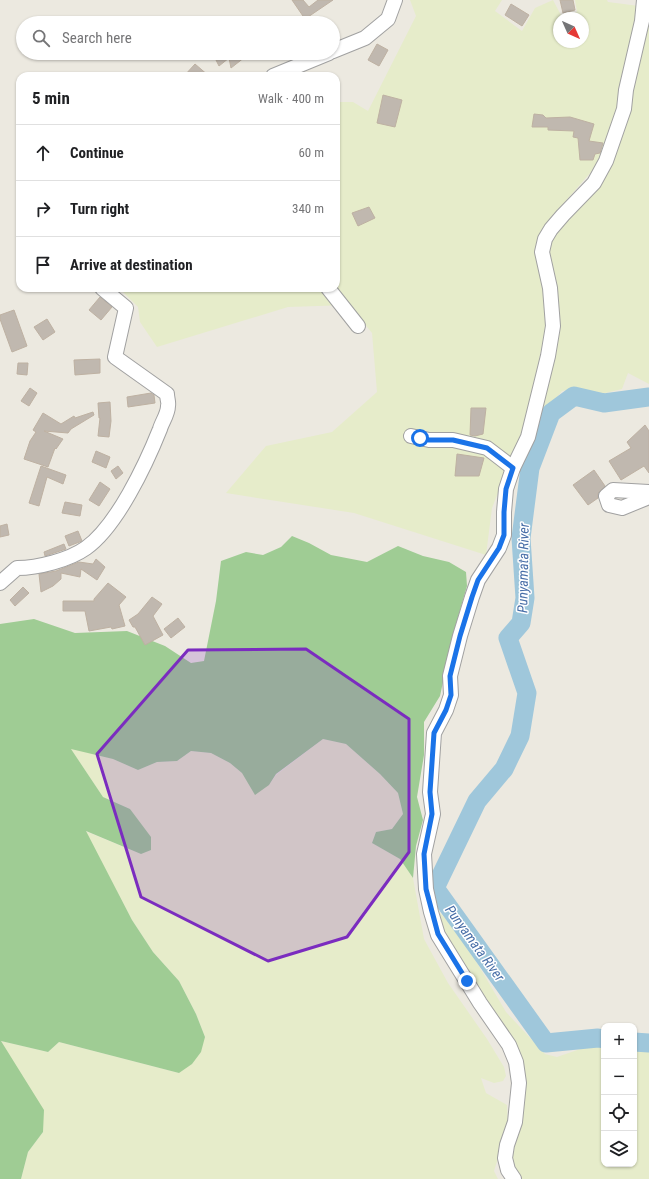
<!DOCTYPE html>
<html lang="en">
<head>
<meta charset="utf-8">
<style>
	body { margin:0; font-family:"Roboto Condensed",sans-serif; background:#f2f2f2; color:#202124 }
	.controls { position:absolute; right:12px; bottom:12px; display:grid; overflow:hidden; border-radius:8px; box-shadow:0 1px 3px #0004 }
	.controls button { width:36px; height:36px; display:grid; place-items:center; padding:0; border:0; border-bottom:1px solid #e0e0e0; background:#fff; color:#202124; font:20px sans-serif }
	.compass { position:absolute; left:553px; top:12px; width:36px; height:36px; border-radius:50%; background:#fff; box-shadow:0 1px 3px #0004; rotate:135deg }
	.stop { position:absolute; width:12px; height:12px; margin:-9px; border:3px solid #1a73e8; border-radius:50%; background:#fff }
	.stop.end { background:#1a73e8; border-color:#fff; box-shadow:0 1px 4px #0008 }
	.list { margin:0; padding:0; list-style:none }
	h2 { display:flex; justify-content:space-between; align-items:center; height:52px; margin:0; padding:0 16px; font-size:17px }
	h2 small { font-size:13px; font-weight:400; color:#757577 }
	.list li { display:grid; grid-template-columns:26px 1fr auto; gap:12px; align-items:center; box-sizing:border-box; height:56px; padding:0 16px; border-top:1px solid #e0e0e0 }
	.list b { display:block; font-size:15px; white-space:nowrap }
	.list em { font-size:13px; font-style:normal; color:#757577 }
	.icon { flex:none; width:22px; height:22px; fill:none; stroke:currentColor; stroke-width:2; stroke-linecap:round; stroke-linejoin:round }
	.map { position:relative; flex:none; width:649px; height:1179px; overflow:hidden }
	.search { position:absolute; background:#fff; box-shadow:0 1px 3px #0004; left:16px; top:16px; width:324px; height:44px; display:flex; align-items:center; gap:10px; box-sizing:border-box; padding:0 14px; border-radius:22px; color:#757577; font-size:15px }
	.panel { position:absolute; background:#fff; box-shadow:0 1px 3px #0004; left:16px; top:72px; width:324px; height:220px; border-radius:12px }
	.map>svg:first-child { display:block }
</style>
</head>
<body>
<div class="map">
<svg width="649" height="1179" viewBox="0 0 649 1179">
	<rect width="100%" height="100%" fill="#ece9e0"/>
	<!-- farmland -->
	<g fill="#e6ecca" fill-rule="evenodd">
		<path d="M410,0h92l-7,11 27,20 13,-23 18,-8 9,17 15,-5 -2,-12h32l1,2 31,4 -4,29 -30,121 -56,64 -8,21 5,86 -20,95 -34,86 -6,47 -132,-42 -128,-20 40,-47 66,-14 45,-40 -5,-59 -23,-28 -61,2 -131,40 -17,-25 -2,-15 -19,-19h217v-186h17l15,9 48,-95zM559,18h24v24h-24z"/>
		<path d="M649,4v380l-21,-11 -6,16 -29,7 -14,-8 -17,3 -26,31 18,-96 -6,-88 65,-82z"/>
		<path d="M323,739l23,5 34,30 18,19 5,21 -11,15 -16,3 -4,11 28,16 13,19 11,61 24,44 39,56 17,28 2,9 -3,5 -9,2 -13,-5 5,15 21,12 1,22 -14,44 4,8h-477l7,-27 15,-20 -42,-91 47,11 11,-10 120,31 26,-36 -9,-23 -17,-33 -26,-29 -21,-32 -47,-89 56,23 -11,-45 -27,-12 -33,-49 43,11 25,11 19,-8 20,-1 14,-10 20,2 19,10 12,10 27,12 7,-10z"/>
		<path d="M440,913l17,16 49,83 39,42 12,3 29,-10 18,-1v118h30v-118l15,1v132h-141l-5,-15 19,-45 -15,-68 -34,-45 -40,-68z"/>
	</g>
	<!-- forest -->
	<path fill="#9fcc94" d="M292,536l17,7 22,12 36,7 31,-16 25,10 26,6 17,10 1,14 -13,45 -14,65 -16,26v33l-7,42 6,23 -7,26 -3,32 -13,-19 -28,-16 4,-11 16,-3 11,-15 -5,-21 -18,-19 -34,-30 -23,-5 -47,35 -7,11 -14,10 -13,-22 -12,-10 -19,-10 -20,-2 -14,10 -20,1 -19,8 -25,-11 -42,-10 32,48 27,12 21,28v13l-10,4 -55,-23 46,89 21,32 26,29 17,33 9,23 -4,15 -9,12 -13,9 -120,-31 -11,10 -47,-11 43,69 -1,22 -15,20 -7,27h-21v-555l34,-5 41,14 52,-2 38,15 26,17 13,-2 12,-60 5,-40 25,-9 17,3 18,-8z"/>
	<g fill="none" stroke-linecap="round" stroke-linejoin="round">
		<!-- river -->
		<g stroke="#9fc7db" stroke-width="19">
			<path d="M604,1039l-6,-1 -52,5 -111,-155 42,-87 27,-32 16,-33 7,-43 -19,-55 13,-15 4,-25 -4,-60 9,-70 21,-55 23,-17 30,7 45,-6"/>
			<path d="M634,1042l15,1"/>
		</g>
	</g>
	<!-- building -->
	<g fill="#c0b8af" stroke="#beb1a2">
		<path d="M292,0h11l6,7 9,-7h15l-28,19z"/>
		<path d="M560,0h13l2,10 -12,3z"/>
		<path d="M511,4l18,11 -7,11 -17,-11z"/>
		<path d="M377,44l11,6 -9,16 -11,-6z"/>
		<path d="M220,53h19l6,4 -14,11 -2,-10 -10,8 -4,-8z"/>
		<path d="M195,64l14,12h-25z"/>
		<path d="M383,95l19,5 -7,27 -18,-4z"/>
		<path d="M534,114l9,1 3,3 24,-1 24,7 -5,17 14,2 -3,10 -5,1 -2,6h-13l-2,-22 -5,-1 1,-6 -26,-1v-3h-16z"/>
		<path d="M369,207l6,11 -17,8 -6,-13z"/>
		<path d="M100,297l12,10 -11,13 -12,-10z"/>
		<path d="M14,310l13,36 -15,6 -12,-33v-4z"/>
		<path d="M47,319l8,13 -12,8 -9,-13z"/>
		<path d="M100,359v14l-25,2 -1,-15z"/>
		<path d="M18,363h10l-1,12 -10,-1z"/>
		<path d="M30,388l7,5 -8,13 -8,-5z"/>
		<path d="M151,393l3,2 1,8 -27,4 -1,-10z"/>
		<path d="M110,402l1,19 -2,16 -11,-1 2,-18h-1l-1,-15z"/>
		<path d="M471,408h15l-3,26 -8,2 -5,-1z"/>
		<path d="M93,412l1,3 -23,14 -3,4 -24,-2 19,8 -7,10 -1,-1 -7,19 -24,-8 6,-18 6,-9 -3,-2 10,-17 18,11 13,-8 1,2z"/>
		<path d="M645,425l4,6v42l-5,-7 -23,14 -12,-19 22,-13 -4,-6z"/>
		<path d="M96,451l14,6 -4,11 -14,-6z"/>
		<path d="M457,454l27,4 -5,18h-24z"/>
		<path d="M41,466l25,9 -3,9 -16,-7 -8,29 -10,-3z"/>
		<path d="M118,466l5,7 -7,6 -5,-8z"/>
		<path d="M594,470l11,16 -7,7v5l-10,7 -15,-20z"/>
		<path d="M100,482l10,7 -11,17 -10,-6z"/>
		<path d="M65,502l17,3 -2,11 -18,-3z"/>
		<path d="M7,524l2,11 -9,2v-11z"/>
		<path d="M78,531l4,10 -13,5 -4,-10z"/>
		<path d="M64,544l2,5 -21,7 -1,-4z"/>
		<path d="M96,559l9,8 -8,13 -16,-11 -1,8 -19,-4v6l-8,7 -12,6 -2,-18 17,-3 23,-9 14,2z"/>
		<path d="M108,583l18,14 -7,8 6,21 -13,3 -1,-2 -22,4 -4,-20h-22v-10h31v-2z"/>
		<path d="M23,587l6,6 -14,13 -5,-6z"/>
		<path d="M152,597l10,7 -9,12 10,19 -18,10 -10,-18h-2l-4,-7 9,-6z"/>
		<path d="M178,618l7,9 -14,11 -7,-9z"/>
	</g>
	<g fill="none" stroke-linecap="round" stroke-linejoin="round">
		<!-- minor casing -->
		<g stroke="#a1a1a1" stroke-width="16">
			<g id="minor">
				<path d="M333,51l32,-13 23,-19 7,-19"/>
				<path d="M273,76l56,-23"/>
				<path d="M328,288l30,38"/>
				<path d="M411,436l18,4h24l34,8 26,20"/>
				<path d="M649,492l-36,-2 -7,6 3,9 13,3 27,-11"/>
				<path d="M0,583l17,-15c21,0 52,-8 69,-20 31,-22 60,-84 74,-119 2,-7 8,-15 8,-23 1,-3 -1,-8 -1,-12l-52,-37 11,-49 -24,-20"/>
				<path d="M514,1179l-6,-9 -3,-12 2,-13 8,-23 4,-39 -3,-21 -7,-17 -29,-42 -42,-68 -7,-23 -5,-23 -2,-35 9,-40 -3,-22 4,-59 12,-23 5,-15 -1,-19 10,-40 12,-39 6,-17 21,-32 5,-13v-23l2,-23 7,-21 15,-31 20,-81 5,-30 -3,-38 -8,-36 3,-13 6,-10 12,-14 31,-32 12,-22 18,-52 2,-19 16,-69 2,-21"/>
			</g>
		</g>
		<!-- minor -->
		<use href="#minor" stroke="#fff" stroke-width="14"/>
	</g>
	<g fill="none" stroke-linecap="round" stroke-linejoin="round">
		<!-- route -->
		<path stroke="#1a73e8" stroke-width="5" d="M420,438l9,2h24l34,8 26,20 -7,21 -2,23v23l-5,13 -21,32 -6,17 -12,39 -10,40 1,19 -5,15 -12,23 -4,59 2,22 -8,40 2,35 12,45 29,47"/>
	</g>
	<!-- marked area -->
	<path fill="#7b2cbf" fill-opacity="0.2" stroke="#7b2cbf" stroke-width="3" stroke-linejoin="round" d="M306,649l103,70v133l-62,85 -79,24 -127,-64 -44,-143 91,-104z"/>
	<g text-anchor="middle" stroke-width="3" stroke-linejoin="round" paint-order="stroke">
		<!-- water labels -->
		<g font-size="14" font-style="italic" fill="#496fa8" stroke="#fff">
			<text transform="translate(523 568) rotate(-89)" y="5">Punyamata River</text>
			<text transform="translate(475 943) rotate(54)" y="5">Punyamata River</text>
		</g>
	</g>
</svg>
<div class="controls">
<button>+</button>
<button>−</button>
<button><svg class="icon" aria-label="locate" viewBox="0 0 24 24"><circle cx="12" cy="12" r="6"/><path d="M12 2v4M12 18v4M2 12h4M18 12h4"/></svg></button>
<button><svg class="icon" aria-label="layers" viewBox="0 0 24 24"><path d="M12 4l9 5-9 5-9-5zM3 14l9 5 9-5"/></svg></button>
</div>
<svg class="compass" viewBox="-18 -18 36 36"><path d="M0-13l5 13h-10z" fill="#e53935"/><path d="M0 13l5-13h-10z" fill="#757577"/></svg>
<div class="stop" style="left:420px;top:438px"></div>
<div class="stop end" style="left:467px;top:981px"></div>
<div class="search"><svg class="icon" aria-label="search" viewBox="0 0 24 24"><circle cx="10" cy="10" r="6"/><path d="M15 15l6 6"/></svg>Search here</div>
<section class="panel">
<h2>5 min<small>Walk · 400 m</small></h2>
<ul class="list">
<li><svg class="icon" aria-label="ahead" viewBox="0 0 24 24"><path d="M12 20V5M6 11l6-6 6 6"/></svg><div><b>Continue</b></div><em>60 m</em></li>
<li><svg class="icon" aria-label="right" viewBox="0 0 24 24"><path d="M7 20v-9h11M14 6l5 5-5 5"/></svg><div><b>Turn right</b></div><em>340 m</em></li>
<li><svg class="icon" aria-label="arrive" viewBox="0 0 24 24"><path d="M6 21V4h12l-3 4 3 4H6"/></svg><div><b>Arrive at destination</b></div></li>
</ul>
</section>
</div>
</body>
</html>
